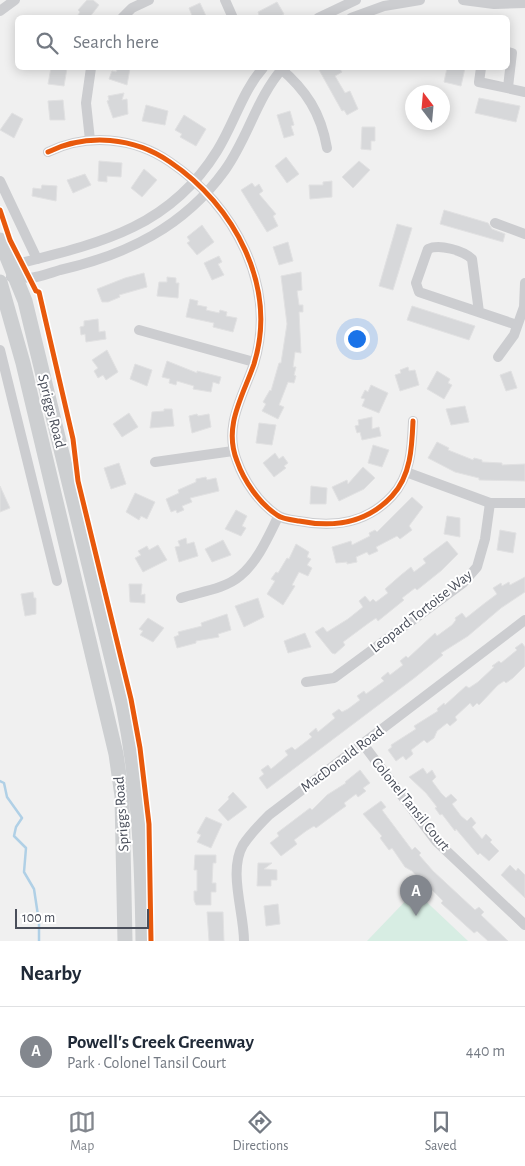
<!DOCTYPE html>
<html lang="en">
<head>
<meta charset="utf-8">
<style>
	body { margin:0; font-family:"Alegreya Sans",sans-serif; background:#f6f6f7; color:#1f2937 }
	.compass { position:absolute; left:405px; top:85px; width:45px; height:45px; border-radius:50%; background:#fff; box-shadow:0 2px 12px #0003; rotate:344deg }
	.scale { position:absolute; left:15px; bottom:12px; width:134px; box-sizing:border-box; padding-left:5px; border:2px solid #494e5a; border-top:0; font-size:14px; line-height:18px; white-space:nowrap; color:#494e5a; -webkit-text-stroke:4px #fff; paint-order:stroke }
	.you { position:absolute; left:356px; top:338px; width:18px; height:18px; margin:-12px; border:4px solid #fff; border-radius:50%; background:#1a73e8; box-shadow:0 0 0 8px #1a73e833 }
	.badge { display:grid; place-items:center; width:32px; height:32px; border-radius:50%; background:#83878e; color:#fff; font-size:16px; font-weight:700 }
	.pin { position:absolute; translate:-50% -41px; filter:drop-shadow(0 1px 2px #0008) }
	.pin::after { content:''; position:absolute; top:26px; width:18px; height:15px; background:inherit; clip-path:polygon(0 0,100% 0,50% 100%) }
	.list { margin:0; padding:0; list-style:none }
	h2 { display:flex; justify-content:space-between; align-items:center; height:65px; margin:0; padding:0 20px; font-size:21px }
	h2 small { font-size:16px; font-weight:400; color:#747a83 }
	.list li { display:grid; grid-template-columns:32px 1fr auto; gap:15px; align-items:center; box-sizing:border-box; height:90px; padding:0 20px; border-top:1px solid #e0e1e3 }
	.list b { display:block; font-size:19px; white-space:nowrap }
	.list p { margin:0; font-size:16px; white-space:nowrap; color:#747a83 }
	.list em { font-size:16px; font-style:normal; color:#747a83 }
	.icon { flex:none; width:28px; height:28px; fill:none; stroke:currentColor; stroke-width:2; stroke-linecap:round; stroke-linejoin:round }
	.map { position:relative; flex:none; width:525px; height:941px; overflow:hidden }
	.search { position:absolute; background:#fff; box-shadow:0 2px 12px #0003; left:15px; right:15px; top:15px; height:55px; display:flex; align-items:center; gap:12px; box-sizing:border-box; padding:0 18px; border-radius:8px; color:#747a83; font-size:19px }
	.sheet { height:155px; background:#fff }
	nav { display:flex; justify-content:space-around; align-items:center; box-sizing:border-box; height:70px; border-top:1px solid #e0e1e3; background:#fff; font-size:14px; color:#747a83 }
	nav a { display:grid; justify-items:center; gap:2px }
	nav .on { color:#83878e }
	.map>svg:first-child { display:block }
</style>
</head>
<body>
<div class="map">
<svg width="525" height="941" viewBox="0 0 525 941">
	<rect width="100%" height="100%" fill="#f0f0f0"/>
	<!-- green -->
	<path fill="#d7ede3" d="M415,891l53,50h-101z"/>
	<g fill="none" stroke-linecap="round" stroke-linejoin="round">
		<!-- stream -->
		<path stroke="#b0d0e6" stroke-width="2.5" d="M0,781l4,2 3,14 15,21 -6,9 -2,9 12,12 -2,24 10,17 5,33v19"/>
	</g>
	<!-- building -->
	<g fill="#d7d8da" stroke="#e1e1e2">
		<path d="M87,0h6l6,5 -10,13h-13l4,-6 -2,-2z"/>
		<path d="M277,2l7,12 -6,4h-18l-2,-6z"/>
		<path d="M200,3l7,15h-14l-4,-10z"/>
		<path d="M51,68h16l-3,18 -16,-2z"/>
		<path d="M118,68h12l-3,17 -18,-6 3,-8 4,1z"/>
		<path d="M318,68h21l3,4 -7,4 10,17 5,-2 8,18 -11,6 -3,-5 -2,1z"/>
		<path d="M447,68h18l-4,18 -17,-4z"/>
		<path d="M124,93l-2,7 5,-1 1,15 -15,4 -6,-17 2,-1 -1,-4z"/>
		<path d="M479,98l41,8 -4,16 -41,-9z"/>
		<path d="M63,100l2,20h-15l-2,-19z"/>
		<path d="M146,105l22,6 -3,14 -23,-4z"/>
		<path d="M290,111l4,14 -3,1 3,9 -10,3 -7,-23z"/>
		<path d="M12,113l11,6 -9,19 -14,-8z"/>
		<path d="M184,115l22,14 -10,17 -16,-9 2,-3 -7,-4z"/>
		<path d="M362,127h13v14h-4v9l-10,-1z"/>
		<path d="M286,157l13,17 -12,9 -12,-17z"/>
		<path d="M99,161l23,2 -1,14 -14,-1v6l-9,-1z"/>
		<path d="M359,161l11,9 -17,18 -11,-11z"/>
		<path d="M144,169l13,11 -15,17 -11,-9z"/>
		<path d="M85,174l6,11 -18,8 -6,-13z"/>
		<path d="M332,181v16l-22,2 -1,-14h14v-3z"/>
		<path d="M252,183l3,4 4,-3 4,7 -4,3 17,20 -3,2 5,10 -11,6 -26,-42z"/>
		<path d="M42,185l15,1 -1,15 -24,-5 1,-8 8,1z"/>
		<path d="M444,210l44,13 4,6 13,5 -2,8 -63,-18z"/>
		<path d="M397,224l15,4 -19,62 -14,-4z"/>
		<path d="M202,225l12,17 -17,13 -10,-12 3,-2 -3,-4z"/>
		<path d="M288,242l5,19 -14,4 -6,-18z"/>
		<path d="M219,256l3,6 -4,2 6,11 -12,5 -8,-17z"/>
		<path d="M301,272l1,18 -5,1 2,14h4v7h-4l2,41 -6,-1 -2,15h3l-2,8 2,1 -2,7 -6,-1 -9,23 5,2 -6,12 -16,-8 4,-7 -3,-2 7,-12 1,1 8,-28h2l6,-39 -6,-48z"/>
		<path d="M144,273l3,14 -28,8 1,2 -12,5h-6l-5,-13 28,-11z"/>
		<path d="M167,277l9,1v5h3l-1,15 -21,-2 2,-14h8z"/>
		<path d="M190,299l8,2 -1,4 10,2 -1,3 13,3 1,-3 7,2 -1,4 11,2 -4,14 -20,-5 1,-4 -28,-6z"/>
		<path d="M412,306l63,20 -6,14 -62,-20z"/>
		<path d="M98,319l1,13 6,-1 1,8 -20,3 -1,-8 -4,1 -1,-8 4,-1v-5z"/>
		<path d="M107,350l11,22 -12,8 -3,-5 -5,3 -4,-7 4,-3 -6,-8z"/>
		<path d="M167,361l30,12v-2l24,6 -2,7 -6,-2 -2,10 -18,-3 1,-3 -17,-5 -1,4 -7,-2 1,-4 -8,-2z"/>
		<path d="M135,364l17,6 -5,16 -17,-7z"/>
		<path d="M408,367l1,4 6,-1 4,15 -19,6 -5,-16 6,-2 -1,-3z"/>
		<path d="M437,371l13,8 -2,4 4,2 -8,14 -17,-10z"/>
		<path d="M511,371l6,17 -11,3 -6,-16z"/>
		<path d="M371,385l17,8 -9,20 -17,-7 3,-7 -4,-1 4,-8 3,2z"/>
		<path d="M465,406l4,16 -18,3 -5,-16z"/>
		<path d="M164,409h8l2,17 -24,2 2,-16 12,-1z"/>
		<path d="M129,413l9,14 -16,10 -9,-13z"/>
		<path d="M197,414l1,2 11,-2 2,13 -19,6 -3,-17z"/>
		<path d="M372,417v12l7,-2 2,9 -19,4 -2,-8 -3,1 -2,-7 4,-1 -1,-5z"/>
		<path d="M259,423l17,2 -4,20 -16,-2z"/>
		<path d="M437,442l12,6 -1,2 25,10 1,-2 8,2v2l20,1v2l23,-1v17l-46,-1v-2l-24,-6 -27,-14z"/>
		<path d="M373,445l16,5 -7,17 -14,-4z"/>
		<path d="M275,453l4,6 4,-3 5,7 -4,3 2,2 -12,9 -11,-14z"/>
		<path d="M119,463l7,21 -15,5 -7,-21z"/>
		<path d="M363,467l12,11 -11,11 -25,12 -7,-14 15,-7 1,4z"/>
		<path d="M206,477l1,3 9,-2 3,13 -29,7 2,4 -10,4 2,4 -7,3 -1,-3 -5,2 -5,-13 13,-6 -1,-3 18,-8v-3z"/>
		<path d="M0,486l10,22 -10,4z"/>
		<path d="M311,486l16,2 -1,16h-16z"/>
		<path d="M135,493l20,9 -8,17 -6,-3 -2,4 -13,-8z"/>
		<path d="M412,497l11,10 -14,19 3,4 -12,9 -3,-3 -21,11 2,4 -9,4 -2,-3 -11,5 1,5 -10,2v-2l-11,1 -4,-16 19,-6 1,4 18,-9 -1,-3 6,-3 2,2z"/>
		<path d="M236,510l11,6 -5,10 4,2 -5,8 -16,-7z"/>
		<path d="M447,516l13,2v19l-16,-3z"/>
		<path d="M500,530l16,3 -3,20 -16,-3z"/>
		<path d="M186,538l1,6 7,-2 4,14 -19,6 -4,-15 5,-1 -2,-5z"/>
		<path d="M223,540l8,15 -19,7 -7,-13z"/>
		<path d="M447,541l11,13 -16,16 -25,20 -2,-2 -13,10 2,2 -26,21 -2,-3 -6,4 -27,20 2,3 -10,9 -3,-1 -17,-21 8,-5 4,5 21,-13 15,-12 -4,-6 6,-5 5,6 3,-3 3,3 12,-9 -3,-4 16,-14 10,-8 3,5 12,-9 -3,-4z"/>
		<path d="M296,544l13,8 -2,5 4,2 -4,6 5,3 -4,8 -9,-4 -7,13 3,1 -12,19 -16,-11 8,-13 -4,-2 5,-7 2,1 9,-15 2,1z"/>
		<path d="M158,545l9,15 -24,12 -8,-14 6,-3 -3,-4 9,-5 2,4z"/>
		<path d="M525,577v15l-24,16 -33,28 -27,17 2,2 -30,24 -146,110 -8,-11 5,-4 -3,-4 7,-5 3,4 17,-14 -3,-4 7,-4 3,3 17,-13 -3,-3 7,-6 2,4 17,-14 -3,-4 7,-5 3,3 6,-3 12,-9 -3,-4 7,-5 2,3 18,-13 -3,-3 7,-6 2,3 13,-10 -3,-4 6,-5 2,2 27,-25 2,3 15,-11 4,-5 -1,-2 7,-5 4,5 19,-15 12,-9 -4,-6 8,-5 1,3 7,-4 1,3z"/>
		<path d="M129,584h13l-1,11 4,-1v9l-15,-1z"/>
		<path d="M33,592l1,6h2v16l-11,2 -4,-22z"/>
		<path d="M258,598l6,19 -20,10 -9,-21z"/>
		<path d="M227,614l4,16 -13,4 1,3 -23,4v2l-19,5 -3,-11 5,-2 -1,-3 24,-6 -1,-3z"/>
		<path d="M148,618l16,10 -11,14 -13,-7 3,-4 -4,-2z"/>
		<path d="M305,633l6,14 -23,6 -4,-12z"/>
		<path d="M522,643l3,4v19l-12,12 -7,5 -2,-2 -6,4 -19,20 -2,-2 -4,4 -3,-4 -15,14 2,3 -7,6 -3,-3 -10,8 -3,7 -7,5 -3,-3 -13,10 2,4 -7,6 -3,-4 -7,5 -8,-11 4,-3 -1,-2 25,-16 -2,-3 24,-15 -1,-2 7,-6 1,2 21,-19 3,2 9,-6 16,-15 -2,-1 7,-5 2,2 16,-13 -2,-2z"/>
		<path d="M423,768l4,6 5,-4 4,7 -4,4 9,12 5,5 5,-4 6,6 -5,4 9,12 6,5 4,-4 5,6 -4,4 10,12 4,-5 6,6 -2,2 9,9 -10,10 -9,-8 -2,2 -22,-26 -1,2 -13,-17 -2,1 -5,-7 2,-1 -11,-14 -17,-16z"/>
		<path d="M360,770l10,13 -7,5 3,3 -8,6 -2,-3 -12,9 2,3 -7,5 -23,17 -2,-2 -8,5 -12,9 3,4 -16,12 -11,-13 9,-7 -2,-3 33,-25 2,2 15,-15 19,-12 -1,-1z"/>
		<path d="M233,792l14,15 -19,14 -10,-11 11,-11 -1,-2z"/>
		<path d="M381,801l5,6 -4,3 30,40 3,-3 6,6 -2,2 14,16 42,39 4,-3 5,5 -3,3 27,26h-20l-11,-10 -3,2 -33,-30 2,-2 -14,-14 -2,1 -15,-17 -7,-4 -13,-19 -3,2 -9,-12 2,-2 -19,-22z"/>
		<path d="M206,817l16,7 -11,24 -14,-6 4,-7 -4,-2z"/>
		<path d="M195,855h21v8h-3l-1,20h4v9h-5v13h-15l-2,-5v-9h3v-21h-3z"/>
		<path d="M258,863h14l-8,6 13,1v10h-6v6h-14z"/>
		<path d="M510,865l6,6 2,-3 7,7v23l-24,-23z"/>
		<path d="M278,904l2,20 -14,2 -2,-20z"/>
		<path d="M207,912h16l1,29h-15z"/>
	</g>
	<g fill="none" stroke-linecap="round" stroke-linejoin="round">
		<!-- street -->
		<g stroke="#cccdd0" stroke-width="10">
			<path d="M225,0l8,18"/>
			<path d="M463,0l31,4 31,-1"/>
			<path d="M0,11l15,-11"/>
			<path d="M122,18l10,-10 17,-8"/>
			<path d="M318,18l38,-18"/>
			<path d="M351,18l33,-12 36,-6"/>
			<path d="M508,52l4,1 -4,34"/>
			<path d="M280,68c26,22 41,45 47,80"/>
			<path d="M481,68l-2,14 46,10"/>
			<path d="M90,140l-4,-37 5,-35"/>
			<path d="M48,152c39,-19 86,-15 122,10 64,43 108,124 84,202 -11,32 -31,62 -17,97 7,20 22,42 40,54 5,4 15,5 22,6 35,7 68,2 93,-25 19,-20 20,-50 21,-75"/>
			<path d="M0,181l37,78"/>
			<path d="M495,223l30,11"/>
			<path d="M15,276l6,-13c80,-20 149,-36 196,-112 17,-27 25,-59 46,-83"/>
			<path d="M11,277c7,-2 13,1 19,1 10,-1 20,-5 30,-8 66,-15 124,-43 165,-100 23,-32 32,-73 58,-102"/>
			<path d="M479,312l-7,-53c-9,-9 -33,-15 -44,-10l-12,34 3,9 98,33"/>
			<path d="M139,330l115,32"/>
			<path d="M0,350l57,231"/>
			<path d="M498,357l16,-22 10,-28 1,-24"/>
			<path d="M155,462l78,-11"/>
			<path d="M406,472l84,31h35"/>
			<path d="M181,598c18,-6 44,-9 59,-22 18,-15 28,-39 38,-59"/>
			<path d="M306,682l28,-4 129,-95 14,-16 8,-28 5,-36"/>
			<path d="M363,744l73,97 89,84"/>
			<path d="M244,941c0,-29 -16,-70 -1,-96 7,-11 17,-21 26,-30l256,-195"/>
		</g>
		<!-- secondary -->
		<g stroke="#cdcfd1" stroke-width="15">
			<path d="M0,240l25,61 98,404c16,78 19,156 20,236"/>
			<path d="M0,282l23,81 93,391 6,42 3,145"/>
		</g>
		<!-- cycleway casing -->
		<g stroke="#fff" stroke-width="8">
			<g id="cycleway">
				<path d="M48,152c39,-19 86,-15 122,10 64,43 108,124 84,202 -11,32 -31,62 -17,97 7,20 22,42 40,54 5,4 15,5 22,6 35,7 68,2 93,-25 19,-20 20,-50 21,-75"/>
				<path d="M0,210l10,30 26,51 3,1 34,147 5,42 53,218 9,49 9,76 2,117"/>
			</g>
		</g>
		<!-- cycleway -->
		<use href="#cycleway" stroke="#e8590c" stroke-width="5"/>
	</g>
	<g text-anchor="middle" stroke-width="4" stroke-linejoin="round" paint-order="stroke">
		<!-- street labels -->
		<g font-size="15" fill="#494e5a" stroke="#fff">
			<text transform="translate(52 411) rotate(76)" y="5">Spriggs Road</text>
			<text transform="translate(421 611) rotate(-38)" y="5">Leopard Tortoise Way</text>
			<text transform="translate(342 759) rotate(-37)" y="5">MacDonald Road</text>
			<text transform="translate(411 804) rotate(51)" y="5">Colonel Tansil Court</text>
			<text transform="translate(121 814) rotate(-94)" y="5">Spriggs Road</text>
		</g>
	</g>
</svg>
<svg class="compass" viewBox="-18 -18 36 36"><path d="M0-13l5 13h-10z" fill="#e53935"/><path d="M0 13l5-13h-10z" fill="#747a83"/></svg>
<div class="scale">100 m</div>
<div class="you"></div>
<div class="pin badge" style="left:416px;top:916px">A</div>
<div class="search"><svg class="icon" aria-label="search" viewBox="0 0 24 24"><circle cx="10" cy="10" r="6"/><path d="M15 15l6 6"/></svg>Search here</div>
</div>
<section class="sheet">
<h2>Nearby<small></small></h2>
<ul class="list">
<li><span class="badge">A</span><div><b>Powell's Creek Greenway</b><p>Park · Colonel Tansil Court</p></div><em>440 m</em></li>
</ul>
</section>
<nav>
<a class="on"><svg class="icon" aria-label="map" viewBox="0 0 24 24"><path d="M3 6l6-2 6 2 6-2v14l-6 2-6-2-6 2zM9 4v14M15 6v14"/></svg>Map</a>
<a><svg class="icon" aria-label="directions" viewBox="0 0 24 24"><path d="M12 3l9 9-9 9-9-9zM9 14v-3h6M13 9l2 2-2 2"/></svg>Directions</a>
<a><svg class="icon" aria-label="saved" viewBox="0 0 24 24"><path d="M7 4h10v16l-5-4-5 4z"/></svg>Saved</a>
</nav>
</body>
</html>
